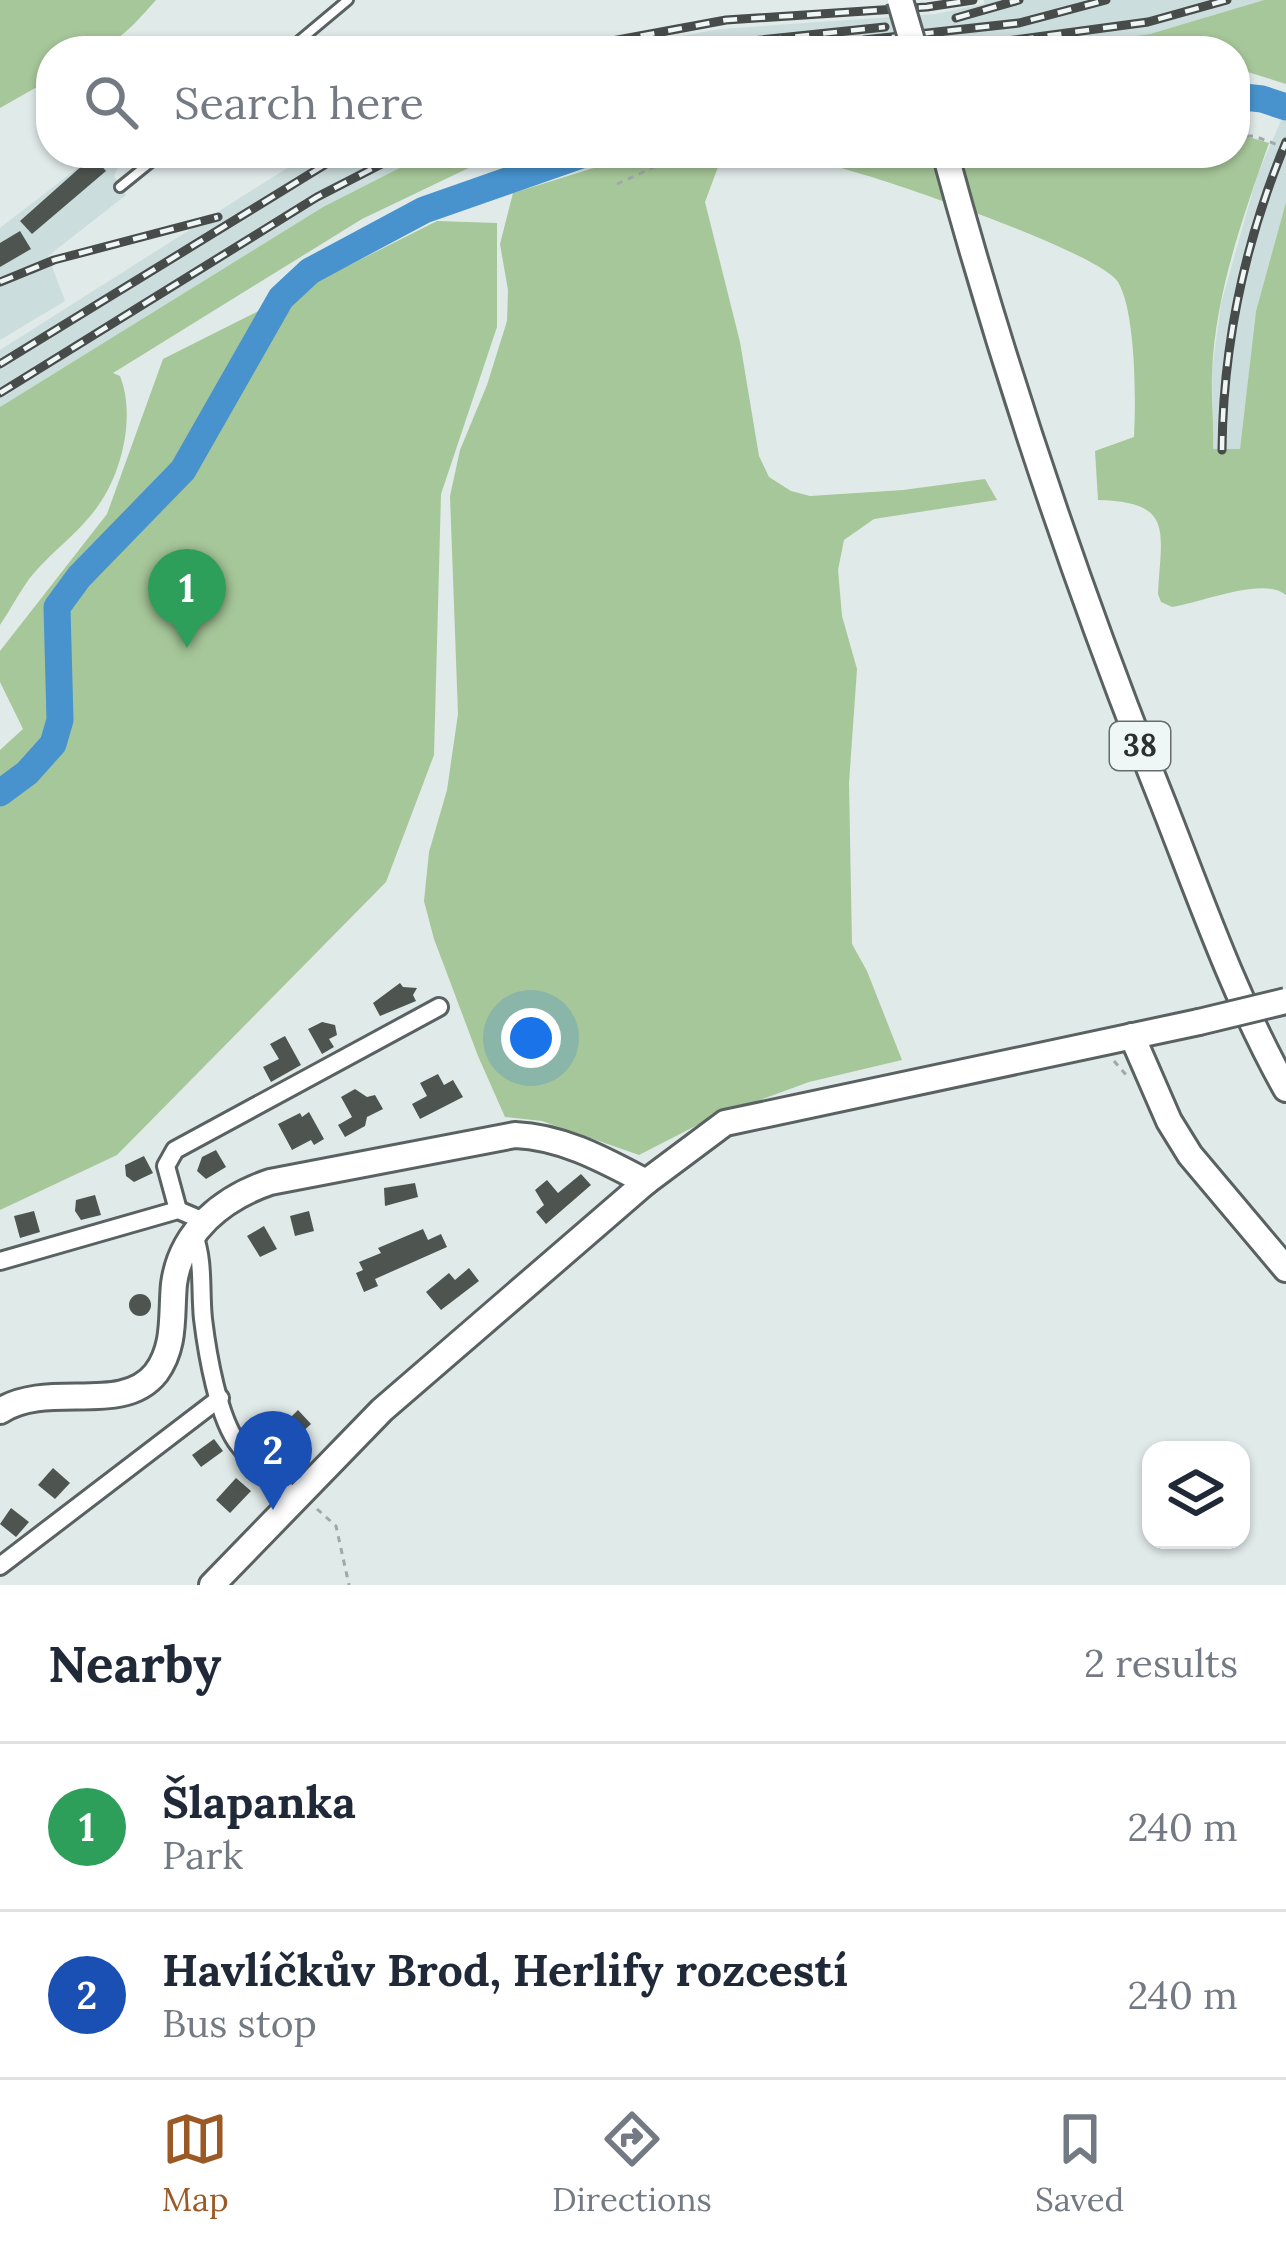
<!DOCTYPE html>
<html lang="en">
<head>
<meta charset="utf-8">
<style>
	body { margin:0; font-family:Lora,serif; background:#f2f2f3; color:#1f2937 }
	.controls { position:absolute; right:36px; bottom:36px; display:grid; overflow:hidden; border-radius:24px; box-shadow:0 3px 9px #0004 }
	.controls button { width:108px; height:108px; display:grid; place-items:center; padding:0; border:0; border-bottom:3px solid #e0e1e3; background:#fff; color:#1f2937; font:60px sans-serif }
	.you { position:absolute; left:531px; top:1038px; width:42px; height:42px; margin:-30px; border:9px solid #fff; border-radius:50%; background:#1a73e8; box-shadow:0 0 0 18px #1a73e833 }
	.badge { display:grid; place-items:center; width:78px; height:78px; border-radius:50%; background:#9b5a25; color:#fff; font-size:39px; font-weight:700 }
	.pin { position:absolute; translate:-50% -99px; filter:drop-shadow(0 3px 6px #0008) }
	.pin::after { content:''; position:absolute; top:63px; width:42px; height:36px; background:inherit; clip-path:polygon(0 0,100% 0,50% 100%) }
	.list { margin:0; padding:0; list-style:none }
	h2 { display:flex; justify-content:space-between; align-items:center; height:156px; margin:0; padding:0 48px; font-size:51px }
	h2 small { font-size:39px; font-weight:400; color:#747a83 }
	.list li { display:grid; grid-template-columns:78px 1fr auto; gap:36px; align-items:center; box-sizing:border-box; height:168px; padding:0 48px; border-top:3px solid #e0e1e3 }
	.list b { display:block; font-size:45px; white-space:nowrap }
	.list p { margin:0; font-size:39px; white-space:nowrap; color:#747a83 }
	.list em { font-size:39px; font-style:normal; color:#747a83 }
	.icon { flex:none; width:66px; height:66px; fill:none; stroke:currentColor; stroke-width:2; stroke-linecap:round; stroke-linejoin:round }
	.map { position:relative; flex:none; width:1286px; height:1585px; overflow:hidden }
	.search { position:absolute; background:#fff; box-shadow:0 3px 9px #0004; left:36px; right:36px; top:36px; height:132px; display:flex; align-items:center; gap:30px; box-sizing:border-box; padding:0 42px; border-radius:48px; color:#747a83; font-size:45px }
	.sheet { height:492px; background:#fff }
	nav { display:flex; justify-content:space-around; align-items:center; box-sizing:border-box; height:168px; border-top:3px solid #e0e1e3; background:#fff; font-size:33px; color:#747a83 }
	nav a { display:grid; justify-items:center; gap:6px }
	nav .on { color:#9b5a25 }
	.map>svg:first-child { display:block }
</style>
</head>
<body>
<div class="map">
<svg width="1286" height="1585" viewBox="0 0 1286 1585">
	<rect width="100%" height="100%" fill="#e0eae9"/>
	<!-- built -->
	<g fill="#cbdddc">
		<path d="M984,0h280l-114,34 -116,17h-434l120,-22 215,-15 49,-10z"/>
		<path d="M1286,109v93l-30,109 -16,139h-27l-1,-80 9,-66 36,-128z"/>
		<path d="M97,153h20l5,6 -8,17 12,19 -78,61 17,45 -65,39v-112z"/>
		<path d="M311,153h118l-106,54 -323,200v-57z"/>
	</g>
	<!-- green -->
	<g fill="#a6c799">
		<path d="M0,0h156c-39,44 -46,51 -105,51v28l-51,29z"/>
		<path d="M1264,0h22v84l-51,-16v-17h-201l116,-17z"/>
		<path d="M1235,133l34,10c-26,73 -54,152 -57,230 -1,25 2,51 1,76h27l16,-138 30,-109v393c-23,-19 -85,8 -114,12l-11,-5 -3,-8c3,-63 17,-92 -60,-94l-3,-49 39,-14c2,-36 2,-125 -16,-155 -18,-30 -246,-108 -289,-117 -38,-8 -74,-5 -111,2l-13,35 35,140 19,114 10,21 22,14 19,5 93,-6 82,-11 12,21 -123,19 -30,21 -6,30 4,46 15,53 -8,114 3,161 15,27 35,89 -93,22 -96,35 -74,38 -97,-34 -37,-4 -27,-61 -44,-117 -10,-38 5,-49 18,-62 11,-76 -8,-218 10,-46 27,-65 20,-64 1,-31 -8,-46 13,-51 129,-40h593z"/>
		<path d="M429,153h71l-138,66 -249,154 7,3c16,40 2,99 -25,134 -20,27 -51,47 -70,75 -9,13 -16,27 -25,40v-218l323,-200z"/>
		<path d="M437,221l60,2v104l-56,167 -7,261 -48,127 -269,273 -117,55v-460l23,-21 -23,-47v-31l107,-137 56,-155z"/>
	</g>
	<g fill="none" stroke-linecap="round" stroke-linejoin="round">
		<!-- river -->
		<g stroke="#4893ce" stroke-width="27">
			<path d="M1235,96l27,3 24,8"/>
			<path d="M0,793l27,-20 26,-29 7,-24 -3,-113 22,-30 104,-107 98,-172 29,-27 114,-61 163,-57"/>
		</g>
	</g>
	<!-- building -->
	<g fill="#4e5551">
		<path d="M93,156l13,15 -74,63 -12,-13z"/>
		<path d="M20,231l11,18 -31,18v-24z"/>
		<path d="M400,983l3,4 14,1 -4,7 3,6 -36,15 -7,-13z"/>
		<path d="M322,1022l13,3 2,10 -8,4 5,8 -12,7 -14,-25z"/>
		<path d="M285,1036l16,29 -30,17 -8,-15 16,-8 -9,-15z"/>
		<path d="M438,1074l6,11 9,-5 10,17 -43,22 -8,-15 15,-8 -7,-13z"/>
		<path d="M355,1089l12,8 8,-2 8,14 -16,8 -2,9 -20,11 -7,-12 14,-8 -11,-20z"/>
		<path d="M309,1112l15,27 -10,6 -3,-5 -19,10 -14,-26 22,-11 2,4z"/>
		<path d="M216,1150l10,17 -20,12 -9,-8 5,-14z"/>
		<path d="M144,1156l9,17 -19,9 -8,-6 -1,-11z"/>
		<path d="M581,1174l10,11 -45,39 -10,-12 8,-7 -9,-15 12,-10 11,13z"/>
		<path d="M415,1183l3,14 -33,9 -1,-18z"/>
		<path d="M95,1195l6,20 -20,5 -6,-9 1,-11z"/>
		<path d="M34,1211l6,21 -20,6 -6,-22z"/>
		<path d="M309,1211l5,20 -19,5 -5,-20z"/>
		<path d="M264,1226l13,23 -17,8 -13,-21z"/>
		<path d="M423,1229l5,11 13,-6 6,13 -72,32 3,7 -14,6 -8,-19 7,-3 -4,-8 22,-9 -3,-5z"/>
		<path d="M469,1268l10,13 -38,29 -15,-18 23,-19 6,7z"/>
		<circle cx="140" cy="1305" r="11"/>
		<path d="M298,1410l13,14 -13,12 5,6 -10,9 -21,-24 15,-13 3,4z"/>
		<path d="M214,1439l9,12 -22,16 -9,-12z"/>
		<path d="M53,1468l17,15 -15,16 -17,-14z"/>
		<path d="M236,1478l15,13 -21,22 -14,-13z"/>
		<path d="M11,1508l18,14 -13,15 -16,-13z"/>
	</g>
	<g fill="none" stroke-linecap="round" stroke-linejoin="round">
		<!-- lane casing -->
		<g stroke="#5a6261" stroke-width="14">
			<g id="lane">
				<path d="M287,51l61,-51"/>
				<path d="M120,187l42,-34"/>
			</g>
		</g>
		<!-- street casing -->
		<g stroke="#5a6261" stroke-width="22">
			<g id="street">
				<path d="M178,1210l-12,-44 9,-16 264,-143"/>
				<path d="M194,1235c10,27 6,55 9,84 4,33 15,100 36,126 15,20 36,36 55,52"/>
				<path d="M0,1261l178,-51 26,11"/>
				<path d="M0,1566l220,-168"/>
			</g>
		</g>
		<!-- secondary casing -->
		<g stroke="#5a6261" stroke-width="30">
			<g id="secondary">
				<path d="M1132,1036l37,85 21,34 96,114"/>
				<path d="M0,1411c49,-31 122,5 156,-38 20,-27 15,-58 18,-89 7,-53 49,-86 96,-102l245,-47c48,2 89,25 131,47"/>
				<path d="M212,1585l170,-175 264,-228 79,-59 474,-101"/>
			</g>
		</g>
		<!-- primary casing -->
		<g stroke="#5a6261" stroke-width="30">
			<path id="primary" d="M945,153c60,221 133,437 218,650 38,97 72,195 123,286"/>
		</g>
		<!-- path -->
		<g stroke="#a1a9a8" stroke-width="3" stroke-dasharray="6 6" stroke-linecap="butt">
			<path d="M1235,136h19l32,12"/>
			<path d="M617,184l57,-26 36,-5"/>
			<path d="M1114,1061l13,15"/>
			<path d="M317,1509l19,17 13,59"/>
		</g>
		<!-- lane -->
		<use href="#lane" stroke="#fff" stroke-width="8"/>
		<!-- street -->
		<use href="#street" stroke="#fff" stroke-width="16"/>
		<!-- secondary -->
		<use href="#secondary" stroke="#fff" stroke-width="24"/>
		<!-- primary -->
		<use href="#primary" stroke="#fff" stroke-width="24"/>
		<!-- rail casing -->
		<g stroke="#474b4a" stroke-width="9">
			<g id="rail">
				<path d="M956,18l63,-18"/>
				<path d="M864,40l155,-17 87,-23"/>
				<path d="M992,43l156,-21 79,-22"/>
				<path d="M558,51l168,-31 201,-13 46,-7"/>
				<path d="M656,51l229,-24"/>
				<path d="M0,282l54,-22 164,-43"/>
				<path d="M0,364l344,-211"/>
				<path d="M0,393l317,-196 86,-44"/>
				<path d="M1222,450c1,-107 23,-209 64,-308"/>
			</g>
		</g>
		<!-- rail -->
		<use href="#rail" stroke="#eef7f6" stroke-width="4.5" stroke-dasharray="14" stroke-linecap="butt"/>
		<!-- secondary-bridge casing -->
		<g stroke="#5a6261" stroke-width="30" stroke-linecap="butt">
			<path id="secondary-bridge" d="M1199,1022l87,-21"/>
		</g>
		<!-- primary-bridge casing -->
		<g stroke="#5a6261" stroke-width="30" stroke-linecap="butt">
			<path id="primary-bridge" d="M900,0l15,51"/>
		</g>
		<!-- secondary-bridge -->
		<use href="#secondary-bridge" stroke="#fff" stroke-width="24"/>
		<!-- primary-bridge -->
		<use href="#primary-bridge" stroke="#fff" stroke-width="24"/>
	</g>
	<g text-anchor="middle" stroke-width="12" stroke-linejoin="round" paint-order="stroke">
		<!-- shield labels -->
		<rect fill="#eef7f6" stroke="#666c6b" stroke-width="3" x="1110" y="722" width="60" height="48" rx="9"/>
		<g font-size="30" font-weight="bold" fill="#2c302f">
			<text x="1140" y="756">38</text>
		</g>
	</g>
</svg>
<div class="controls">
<button><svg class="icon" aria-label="layers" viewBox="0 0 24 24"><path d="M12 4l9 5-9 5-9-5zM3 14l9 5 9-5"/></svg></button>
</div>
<div class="you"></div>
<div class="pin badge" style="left:187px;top:648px;background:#2e9e5b">1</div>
<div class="pin badge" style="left:273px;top:1510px;background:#1a4fb4">2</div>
<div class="search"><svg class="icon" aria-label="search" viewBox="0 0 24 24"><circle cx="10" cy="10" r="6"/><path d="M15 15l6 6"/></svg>Search here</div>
</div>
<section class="sheet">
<h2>Nearby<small>2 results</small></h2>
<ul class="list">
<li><span class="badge" style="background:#2e9e5b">1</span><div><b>Šlapanka</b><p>Park</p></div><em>240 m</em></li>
<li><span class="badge" style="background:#1a4fb4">2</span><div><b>Havlíčkův Brod, Herlify rozcestí</b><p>Bus stop</p></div><em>240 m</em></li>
</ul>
</section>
<nav>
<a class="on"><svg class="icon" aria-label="map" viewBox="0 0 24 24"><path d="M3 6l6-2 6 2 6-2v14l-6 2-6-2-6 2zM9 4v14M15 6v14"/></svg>Map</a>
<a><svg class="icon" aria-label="directions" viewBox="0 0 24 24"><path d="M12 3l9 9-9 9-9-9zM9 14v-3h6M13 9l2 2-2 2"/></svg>Directions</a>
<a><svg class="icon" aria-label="saved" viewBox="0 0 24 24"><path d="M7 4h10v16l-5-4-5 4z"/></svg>Saved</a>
</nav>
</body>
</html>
